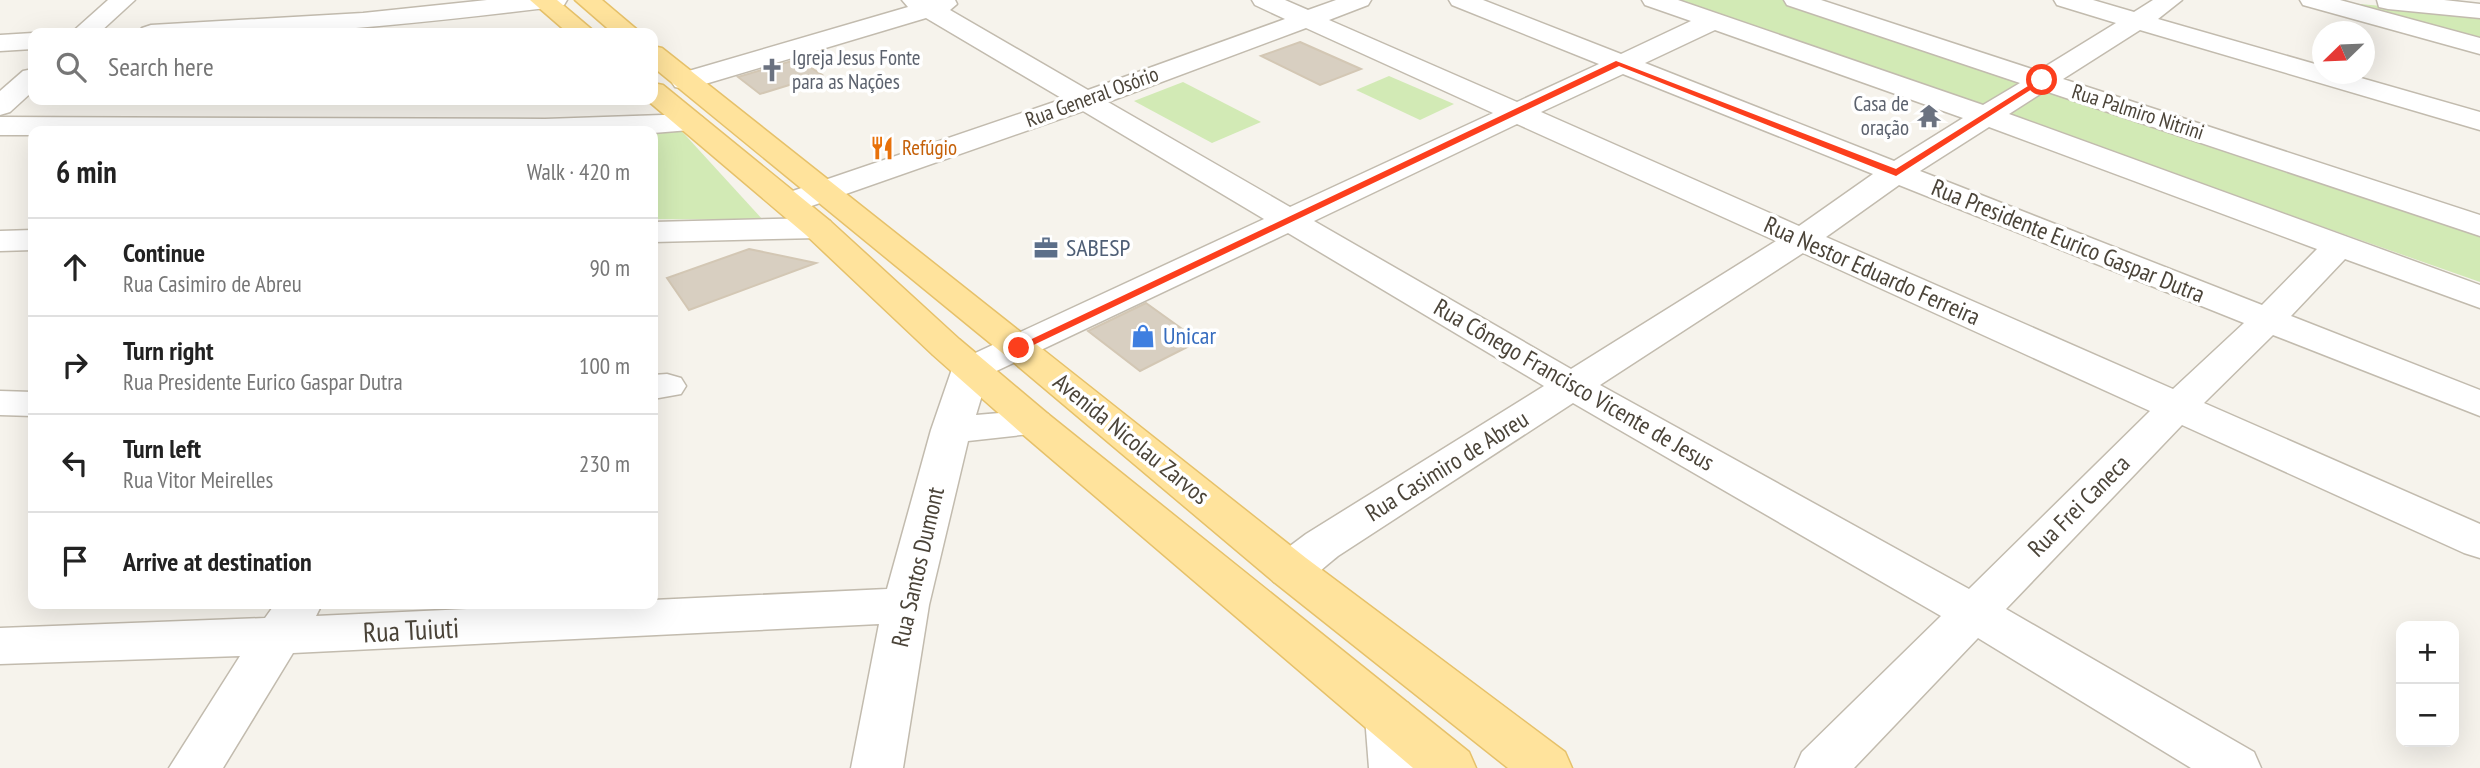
<!DOCTYPE html>
<html lang="en">
<head>
<meta charset="utf-8">
<style>
	body { margin:0; font-family:"PT Sans Narrow",sans-serif; background:#f6f6f6; color:#222 }
	.controls { position:absolute; right:21px; bottom:21px; display:grid; overflow:hidden; border-radius:14px; box-shadow:0 7px 28px #0002 }
	.controls button { width:63px; height:63px; display:grid; place-items:center; padding:0; border:0; border-bottom:2px solid #e0e0e0; background:#fff; color:#222; font:35px sans-serif }
	.compass { position:absolute; left:2312px; top:21px; width:63px; height:63px; border-radius:50%; background:#fff; box-shadow:0 7px 28px #0002; rotate:247deg }
	.stop { position:absolute; width:21px; height:21px; margin:-16px; border:5px solid #fc3f1d; border-radius:50%; background:#fff }
	.stop.end { background:#fc3f1d; border-color:#fff; box-shadow:0 2px 7px #0008 }
	.list { margin:0; padding:0; list-style:none }
	h2 { display:flex; justify-content:space-between; align-items:center; height:91px; margin:0; padding:0 28px; font-size:30px }
	h2 small { font-size:23px; font-weight:400; color:#767676 }
	.list li { display:grid; grid-template-columns:46px 1fr auto; gap:21px; align-items:center; box-sizing:border-box; height:98px; padding:0 28px; border-top:2px solid #e0e0e0 }
	.list b { display:block; font-size:26px; white-space:nowrap }
	.list p { margin:0; font-size:23px; white-space:nowrap; color:#767676 }
	.list em { font-size:23px; font-style:normal; color:#767676 }
	.icon { flex:none; width:38px; height:38px; fill:none; stroke:currentColor; stroke-width:2; stroke-linecap:round; stroke-linejoin:round }
	.map { position:relative; flex:none; width:2480px; height:768px; overflow:hidden }
	.search { position:absolute; background:#fff; box-shadow:0 7px 28px #0002; left:28px; top:28px; width:630px; height:77px; display:flex; align-items:center; gap:18px; box-sizing:border-box; padding:0 24px; border-radius:14px; color:#767676; font-size:26px }
	.panel { position:absolute; background:#fff; box-shadow:0 7px 28px #0002; left:28px; top:126px; width:630px; height:483px; border-radius:14px }
	.map>svg:first-child { display:block }
</style>
</head>
<body>
<div class="map">
<svg width="2480" height="768" viewBox="0 0 2480 768">
	<rect width="100%" height="100%" fill="#f6f3ec"/>
	<!-- green -->
	<g fill="#d2eab5">
		<path d="M1677,0h136l667,218v64z"/>
		<path d="M2338,2l142,13v25z"/>
		<path d="M1389,76l65,28 -34,16 -64,-30z"/>
		<path d="M1183,82l78,40 -49,21 -78,-42z"/>
		<path d="M677,126l86,94 -110,-1v-88z"/>
	</g>
	<!-- building -->
	<g fill="#d8cfc1" stroke="#d3c7b4" stroke-width="2">
		<path d="M1300,42l61,27 -41,16 -59,-29z"/>
		<path d="M798,59l24,16 -62,19 -22,-17z"/>
		<path d="M749,249l67,14 -127,47 -22,-32z"/>
		<path d="M1146,303l53,38 -59,30 -52,-40z"/>
	</g>
	<g fill="none" stroke-linecap="round" stroke-linejoin="round">
		<!-- minor casing -->
		<g stroke="#c2bbae" stroke-width="3">
			<g id="minor">
				<path d="M108,0h27l-36,33h-28z"/>
				<path d="M487,0h80l-3,5 -9,2c-139,16 -277,33 -417,26l4,-5 9,-3 212,-12z"/>
				<path d="M902,0h53l2,4 -7,6 138,80 197,-71 -30,-14 -3,-5h33l23,10 28,-10h35l-3,5 -39,15 188,82 82,-38 -147,-59 -3,-5h34l138,54 70,-33 -46,-16 -3,-5h36l305,105 37,-22 -233,-78 -3,-5h37l217,71 78,-48 -59,-18 -3,-5h39l41,12 19,-12h29l-24,19 164,47v8h25l133,38v18l-340,-100 -77,49 417,136v21l-435,-145 -36,23 471,171v23l-135,-49 -54,57 189,74v26l-207,-81 -69,68 276,121v34l-16,-5 -282,-128 -176,184 248,143 7,16h-70l-213,-130 -124,130h-59l7,-16 139,-136 -368,-213 -235,153c-23,18 -33,35 -64,26l-7,-12 7,-12 32,-24 238,-148 -256,-153 -300,142 -12,40 58,-5 14,4 6,9 -6,9 -80,9 -39,164 -26,163h-52l28,-144 -586,29 -70,115h-54l71,-112 -240,8v-36l265,-10 10,-14h47l-6,12 256,-12h81v-4l234,-11 44,-159 21,-61 6,-8 306,-142 -181,-108 -283,99 -11,3 -11,-3 -5,-7 5,-7 285,-97 -137,-81 -231,69 -10,2 -10,-2 -4,-6 4,-6 233,-68zM1306,28l187,85 -203,94 -182,-105zM1715,30l248,88 -69,43 -249,-98zM1623,74l250,100 -74,52 -258,-114zM1517,124l259,117 -205,128 -257,-148zM1989,127l328,122 -55,56 -342,-134zM1899,185l345,138 -71,66 -347,-152zM1803,253l347,158 -181,178 -369,-204z"/>
				<path d="M2300,0h40l140,38v16l-177,-49z"/>
				<path d="M2377,0h67l36,4v14l-92,-9 -9,-2z"/>
				<path d="M33,33v16l-33,2v-16z"/>
				<path d="M33,69v22l-23,21 -10,3v-24l23,-20z"/>
				<path d="M692,114l10,3 5,6 -5,6 -49,4 -620,-2v4h-33v-18l545,2z"/>
				<path d="M818,218l12,3 4,7 -4,7 -12,3 -165,4v-20z"/>
				<path d="M33,230v20l-33,1v-20z"/>
				<path d="M667,374l14,4 5,8 -5,8 -28,5v-24z"/>
				<path d="M0,391l33,1v24l-33,-1z"/>
				<path d="M1390,697l18,6 7,14 6,51h-52l-4,-51 7,-14z"/>
			</g>
		</g>
		<!-- major casing -->
		<g stroke="#e6c16a" stroke-width="3">
			<g id="major">
				<path d="M530,0h27l39,33h-28z"/>
				<path d="M575,0h27l39,33h-28z"/>
				<path d="M653,46l9,2 644,510 259,194 7,16h-64l-234,-186 -268,-226 -353,-289z"/>
				<path d="M653,83l10,2 167,136 129,118 89,75 421,338 7,16h-63l-393,-336 -87,-77 -127,-120 -159,-135h6z"/>
			</g>
		</g>
		<!-- minor -->
		<use href="#minor" fill="#fff" fill-rule="evenodd"/>
		<!-- major -->
		<use href="#major" fill="#ffe39c" fill-rule="evenodd"/>
	</g>
	<!-- route -->
	<path fill="#fc3f1d" d="M1616,61l280,108 143,-90 7,1 -150,96 -277,-110 -596,284 -10,-2z"/>
	<!-- icons -->
	<defs>
		<g id="church-bare" transform="scale(1.89)"><path d="M-1.2-6h2.4v3.5h3.3v2.4h-3.3V6h-2.4V-.1h-3.3v-2.4h3.3Z" fill="#6b7280" stroke="#fff" stroke-width="2.5" paint-order="stroke"/></g>
		<g id="temple-bare" transform="scale(1.89)"><path d="M0-6L5-2H3V0L6.5 2.5H4V6H1.5V3h-3V6H-4V2.5H-6.5L-3 0V-2H-5Z" fill="#6b7280" stroke="#fff" stroke-width="2.5" paint-order="stroke"/></g>
		<g id="restaurant-bare" transform="scale(1.89)"><path d="M-5-6h1v4h1v-4h1v4h1v-4h1v5L-1.5 .5V6h-2V.5L-5-1ZM5-6V6H3V1.5H1.5Q1.5-4 5-6Z" fill="#e8710a" stroke="#fff" stroke-width="2.5" paint-order="stroke"/></g>
		<g id="office-bare" transform="scale(1.89)"><path d="M-6-3h4V-5.5h4V-3h4V5H-6ZM-1-4.5V-3h2v-1.5ZM-6 0V1H6V0Z" fill="#5c6f8a" stroke="#fff" stroke-width="2.5" paint-order="stroke"/></g>
		<g id="shop-bare" transform="scale(1.89)"><path d="M-5-2.5h2.3a2.7 3.5 0 0 1 5.4 0H5L5.5 6h-11ZM-1.5-2.5h3a1.5 2.3 0 0 0-3 0Z" fill="#3f7fe0" stroke="#fff" stroke-width="2.5" paint-order="stroke"/></g>
	</defs>
	<g fill-rule="evenodd">
		<use href="#church-bare" x="772" y="70"/>
		<use href="#temple-bare" x="1929" y="116"/>
		<use href="#restaurant-bare" x="882" y="148"/>
		<use href="#office-bare" x="1046" y="248"/>
		<use href="#shop-bare" x="1143" y="336"/>
	</g>
	<g text-anchor="middle" stroke-width="7" stroke-linejoin="round" paint-order="stroke">
		<!-- far-worship labels -->
		<g font-size="21" fill="#5b616d" stroke="#fff" text-anchor="start">
			<text x="792" y="65">Igreja Jesus Fonte<tspan x="792" dy="24">para as Nações</tspan></text>
			<text x="1909" y="111" text-anchor="end">Casa de<tspan x="1909" dy="24">oração</tspan></text>
		</g>
		<!-- far-street labels -->
		<g font-size="21" fill="#4b4439" stroke="#fff">
			<text transform="translate(1092 97) rotate(-20)" y="7">Rua General Osório</text>
			<text transform="translate(2138 112) rotate(18)" y="7">Rua Palmiro Nitrini</text>
		</g>
		<!-- far-food labels -->
		<g font-size="21" fill="#c56008" stroke="#fff" text-anchor="start">
			<text x="902" y="155">Refúgio</text>
		</g>
		<!-- street labels -->
		<g font-size="24" fill="#4b4439" stroke="#fff">
			<text transform="translate(2068 241) rotate(22)" y="8">Rua Presidente Eurico Gaspar Dutra</text>
			<text transform="translate(1872 271) rotate(24)" y="8">Rua Nestor Eduardo Ferreira</text>
			<text transform="translate(1574 385) rotate(30)" y="8">Rua Cônego Francisco Vicente de Jesus</text>
			<text transform="translate(1131 439) rotate(39)" y="8">Avenida Nicolau Zarvos</text>
			<text transform="translate(1447 466) rotate(-32)" y="8">Rua Casimiro de Abreu</text>
			<text transform="translate(2079 506) rotate(-45)" y="8">Rua Frei Caneca</text>
			<text transform="translate(918 567) rotate(-77)" y="8">Rua Santos Dumont</text>
		</g>
		<!-- service labels -->
		<g font-size="24" fill="#4e5e75" stroke="#fff" text-anchor="start">
			<text x="1066" y="256">SABESP</text>
		</g>
		<!-- shop labels -->
		<g font-size="24" fill="#366cbe" stroke="#fff" text-anchor="start">
			<text x="1163" y="344">Unicar</text>
		</g>
		<!-- near-street labels -->
		<g font-size="28" fill="#4b4439" stroke="#fff">
			<text transform="translate(411 630) rotate(-3)" y="10">Rua Tuiuti</text>
		</g>
	</g>
</svg>
<div class="controls">
<button>+</button>
<button>−</button>
</div>
<svg class="compass" viewBox="-18 -18 36 36"><path d="M0-13l5 13h-10z" fill="#e53935"/><path d="M0 13l5-13h-10z" fill="#767676"/></svg>
<div class="stop" style="left:2042px;top:80px"></div>
<div class="stop end" style="left:1019px;top:348px"></div>
<div class="search"><svg class="icon" aria-label="search" viewBox="0 0 24 24"><circle cx="10" cy="10" r="6"/><path d="M15 15l6 6"/></svg>Search here</div>
<section class="panel">
<h2>6 min<small>Walk · 420 m</small></h2>
<ul class="list">
<li><svg class="icon" aria-label="ahead" viewBox="0 0 24 24"><path d="M12 20V5M6 11l6-6 6 6"/></svg><div><b>Continue</b><p>Rua Casimiro de Abreu</p></div><em>90 m</em></li>
<li><svg class="icon" aria-label="right" viewBox="0 0 24 24"><path d="M7 20v-9h11M14 6l5 5-5 5"/></svg><div><b>Turn right</b><p>Rua Presidente Eurico Gaspar Dutra</p></div><em>100 m</em></li>
<li><svg class="icon" aria-label="left" viewBox="0 0 24 24"><path d="M17 20v-9H6M10 6l-5 5 5 5"/></svg><div><b>Turn left</b><p>Rua Vitor Meirelles</p></div><em>230 m</em></li>
<li><svg class="icon" aria-label="arrive" viewBox="0 0 24 24"><path d="M6 21V4h12l-3 4 3 4H6"/></svg><div><b>Arrive at destination</b></div></li>
</ul>
</section>
</div>
</body>
</html>
